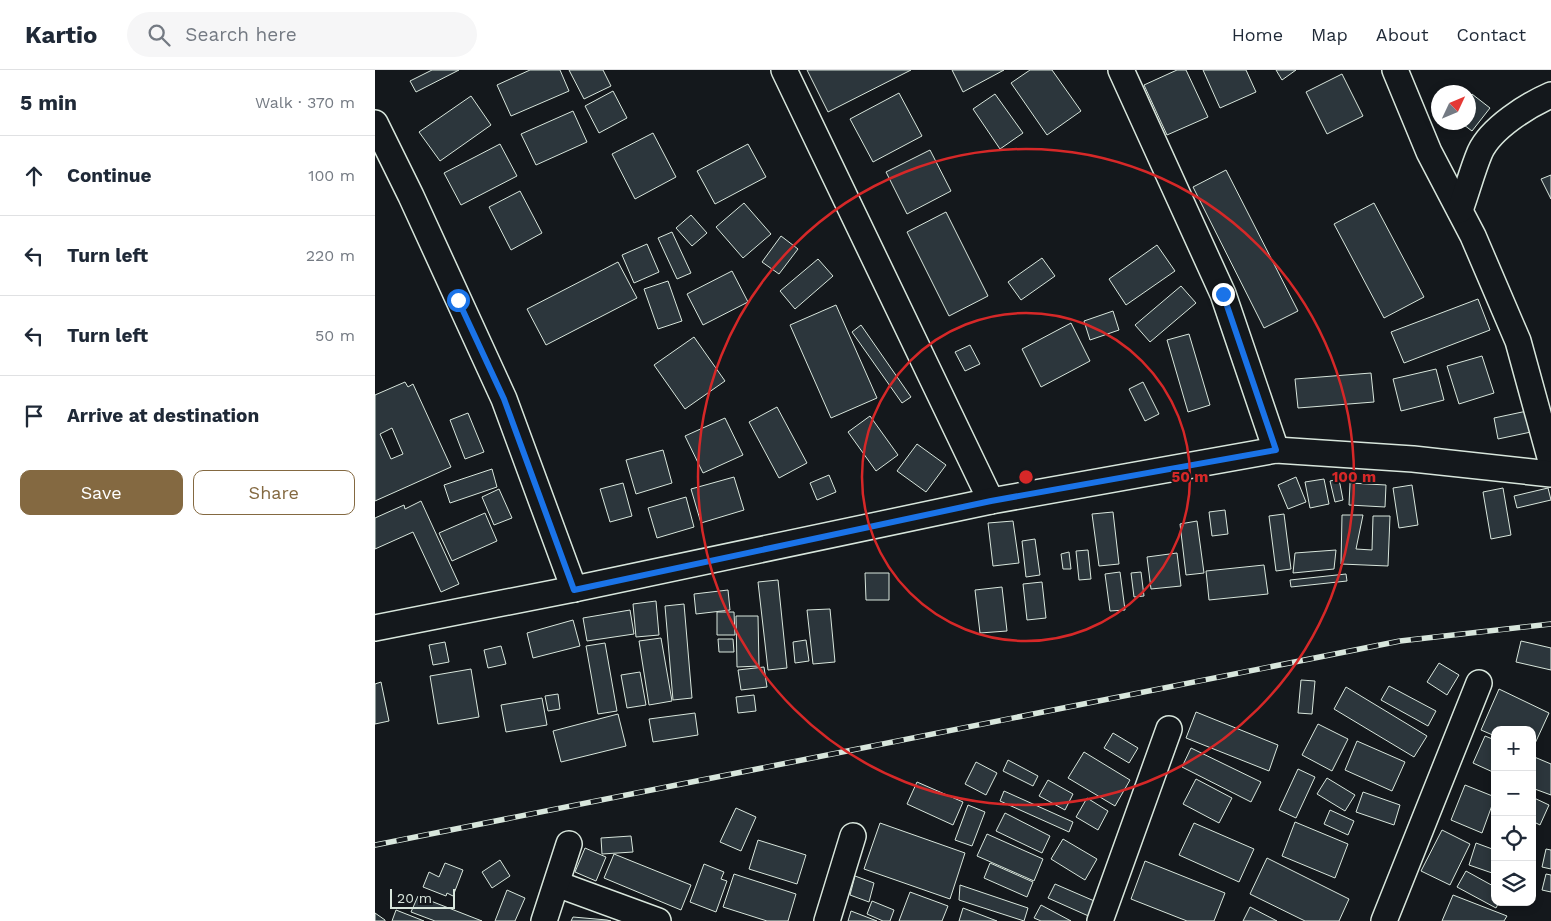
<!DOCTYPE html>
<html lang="en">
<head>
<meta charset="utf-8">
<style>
	body { margin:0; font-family:"Work Sans",sans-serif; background:#f6f6f7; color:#1f2937 }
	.controls { position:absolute; right:15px; bottom:15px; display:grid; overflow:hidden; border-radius:10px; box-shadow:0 2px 8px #0003 }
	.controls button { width:45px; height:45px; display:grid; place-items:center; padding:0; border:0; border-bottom:1px solid #e0e1e3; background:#fff; color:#1f2937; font:25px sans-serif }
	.compass { position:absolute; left:1056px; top:15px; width:45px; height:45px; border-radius:50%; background:#fff; box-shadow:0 2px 8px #0003; rotate:46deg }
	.scale { position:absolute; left:15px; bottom:12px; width:65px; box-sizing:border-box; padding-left:5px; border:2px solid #d8e6dc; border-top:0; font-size:14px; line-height:18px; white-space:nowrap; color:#d8e6dc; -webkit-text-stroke:4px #14181c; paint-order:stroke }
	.stop { position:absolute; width:15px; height:15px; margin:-11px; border:4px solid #1a73e8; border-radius:50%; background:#fff }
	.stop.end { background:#1a73e8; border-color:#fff; box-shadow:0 1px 5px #0008 }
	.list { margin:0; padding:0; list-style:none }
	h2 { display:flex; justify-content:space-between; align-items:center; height:65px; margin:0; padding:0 20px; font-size:21px }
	h2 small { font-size:16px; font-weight:400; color:#747a83 }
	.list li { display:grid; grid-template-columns:32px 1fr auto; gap:15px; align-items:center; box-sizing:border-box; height:80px; padding:0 20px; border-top:1px solid #e0e1e3 }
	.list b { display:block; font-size:19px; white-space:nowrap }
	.list em { font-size:16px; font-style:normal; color:#747a83 }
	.actions { display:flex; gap:10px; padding:15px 20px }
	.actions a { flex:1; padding:11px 0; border:1px solid #846941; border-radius:10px; text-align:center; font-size:18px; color:#846941 }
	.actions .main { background:#846941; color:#fff }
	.icon { flex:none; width:28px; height:28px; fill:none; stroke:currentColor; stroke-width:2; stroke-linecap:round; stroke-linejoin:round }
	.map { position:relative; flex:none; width:1176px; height:851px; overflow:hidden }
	header { display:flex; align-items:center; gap:30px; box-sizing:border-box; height:70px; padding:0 25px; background:#fff; border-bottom:1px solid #e0e1e3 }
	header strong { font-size:24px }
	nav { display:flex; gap:28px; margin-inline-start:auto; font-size:18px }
	.search { width:350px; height:45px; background:#f6f6f7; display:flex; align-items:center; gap:12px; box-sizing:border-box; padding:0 18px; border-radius:28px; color:#747a83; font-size:19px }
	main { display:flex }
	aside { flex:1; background:#fff }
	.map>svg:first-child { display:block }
</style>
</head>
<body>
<header>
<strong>Kartio</strong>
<div class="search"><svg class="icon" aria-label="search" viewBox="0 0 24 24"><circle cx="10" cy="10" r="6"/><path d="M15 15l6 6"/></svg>Search here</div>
<nav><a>Home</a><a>Map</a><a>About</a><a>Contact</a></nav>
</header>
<main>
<aside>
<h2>5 min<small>Walk · 370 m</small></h2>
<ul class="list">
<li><svg class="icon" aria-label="ahead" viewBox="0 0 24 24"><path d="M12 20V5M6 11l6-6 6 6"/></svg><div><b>Continue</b></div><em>100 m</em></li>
<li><svg class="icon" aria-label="left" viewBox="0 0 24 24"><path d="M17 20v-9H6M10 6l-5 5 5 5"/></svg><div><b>Turn left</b></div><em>220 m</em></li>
<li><svg class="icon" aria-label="left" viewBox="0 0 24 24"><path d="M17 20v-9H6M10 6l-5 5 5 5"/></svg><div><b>Turn left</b></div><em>50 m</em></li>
<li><svg class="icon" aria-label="arrive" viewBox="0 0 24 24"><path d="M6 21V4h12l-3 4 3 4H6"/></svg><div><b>Arrive at destination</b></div></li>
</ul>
<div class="actions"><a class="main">Save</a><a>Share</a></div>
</aside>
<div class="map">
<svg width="1176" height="851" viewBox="0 0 1176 851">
	<rect width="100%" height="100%" fill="#14181c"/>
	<!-- building -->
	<g fill="#2c363c" stroke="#d8e6dc" fill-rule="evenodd">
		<path d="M57,0h27l-43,22 -6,-11z"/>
		<path d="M155,0h30l9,21 -58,25 -14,-31z"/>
		<path d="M194,0h34l8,16 -27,13z"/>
		<path d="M432,0h104l-83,42z"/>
		<path d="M577,0h52l-41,22z"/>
		<path d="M655,0h22l29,41 -34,24 -36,-52z"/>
		<path d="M802,0h9l22,47 -41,18 -23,-50z"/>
		<path d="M828,0h43l10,22 -36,16z"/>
		<path d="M901,0h20l-14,10z"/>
		<path d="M967,4l21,42 -36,18 -21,-42z"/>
		<path d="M238,21l14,27 -28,15 -14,-27z"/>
		<path d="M524,23l23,43 -49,26 -23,-43z"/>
		<path d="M620,24l28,39 -23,16 -27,-40z"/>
		<path d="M1097,24l18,14 -18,23 -12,-9h9v-24z"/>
		<path d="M96,26l20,29 -51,36 -21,-29z"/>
		<path d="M198,41l14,31 -51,23 -15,-31z"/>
		<path d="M278,63l23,44 -41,22 -23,-45z"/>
		<path d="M125,74l17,32 -56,29 -17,-32z"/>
		<path d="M373,74l18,33 -51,27 -18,-33z"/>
		<path d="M555,80l21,41 -44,23 -21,-42z"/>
		<path d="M851,100l72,141 -34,17 -71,-141z"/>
		<path d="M1176,105v24l-10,-20z"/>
		<path d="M145,121l22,42 -31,17 -22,-43z"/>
		<path d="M369,133l27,31 -28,24 -27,-31z"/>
		<path d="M999,133l50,94 -40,21 -50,-94z"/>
		<path d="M571,142l42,84 -39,20 -42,-84z"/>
		<path d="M316,145l16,18 -15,13 -16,-18z"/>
		<path d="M297,162l19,41 -14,6 -19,-41z"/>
		<path d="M406,166l17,13 -19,25 -17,-12z"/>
		<path d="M272,174l12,28 -25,11 -12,-28z"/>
		<path d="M782,175l18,26 -49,34 -17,-26z"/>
		<path d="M667,188l13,18 -34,24 -13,-18z"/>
		<path d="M443,189l15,17 -38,33 -15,-18z"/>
		<path d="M243,192l19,36 -91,47 -19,-36z"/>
		<path d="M357,201l16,31 -45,23 -16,-31z"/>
		<path d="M293,211l14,40 -24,8 -14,-40z"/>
		<path d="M806,216l15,17 -46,39 -15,-17z"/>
		<path d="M1103,229l12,31 -86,33 -13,-31z"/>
		<path d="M461,235l41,93 -46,20 -41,-93z"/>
		<path d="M738,241l6,19 -29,10 -6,-19z"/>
		<path d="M696,253l19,38 -49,26 -19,-38z"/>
		<path d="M486,255l50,72 -9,6 -50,-71z"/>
		<path d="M814,264l21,71 -22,7 -21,-72z"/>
		<path d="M319,267l31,44 -40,28 -31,-44z"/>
		<path d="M595,275l10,19 -15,7 -10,-19z"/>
		<path d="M1107,286l12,37 -35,11 -12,-38z"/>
		<path d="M1061,299l8,31 -43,11 -8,-32z"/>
		<path d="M996,303l3,29 -76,6 -3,-29z"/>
		<path d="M30,312l3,5 5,-3 38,83 -76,34v-106zM17,358l11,26 -12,5 -11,-25z"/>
		<path d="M768,312l16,32 -14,7 -16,-32z"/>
		<path d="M402,337l30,56 -28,15 -30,-56z"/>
		<path d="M1152,341l4,21 -33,7 -4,-21z"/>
		<path d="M93,343l16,39 -19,7 -15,-39z"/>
		<path d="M495,346l28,39 -22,16 -28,-39z"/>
		<path d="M350,348l18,37 -40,18 -18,-37z"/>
		<path d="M542,374l29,21 -20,27 -29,-21z"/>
		<path d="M288,380l9,33 -36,11 -10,-34z"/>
		<path d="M117,399l5,18 -47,16 -6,-18z"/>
		<path d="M454,405l7,17 -19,8 -7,-17z"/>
		<path d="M359,407l10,33 -43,13 -10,-34z"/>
		<path d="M921,407l10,25 -18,7 -10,-24z"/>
		<path d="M949,409l5,25 -19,4 -5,-26z"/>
		<path d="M964,409l4,21 -8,2 -5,-21z"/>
		<path d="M248,413l9,33 -22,6 -10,-33z"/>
		<path d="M975,413l36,2 -1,22 -36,-2z"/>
		<path d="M1037,415l6,40 -19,3 -6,-40z"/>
		<path d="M1128,418l8,47 -20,4 -8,-47z"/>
		<path d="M1173,418l3,12 -34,8 -3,-12z"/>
		<path d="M124,419l13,29 -18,7 -12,-28z"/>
		<path d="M311,427l8,30 -37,11 -9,-30z"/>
		<path d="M46,431l38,83 -18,8 -28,-60 -38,17v-31l29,-13 1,4z"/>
		<path d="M850,440l3,24 -16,2 -3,-24z"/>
		<path d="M738,442l6,52 -20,2 -7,-52z"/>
		<path d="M110,443l12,28 -45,20 -13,-28z"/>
		<path d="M909,444l7,55 -15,2 -7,-55z"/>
		<path d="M967,445h21l-7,34 16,1 1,-34h17l-2,50 -47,-2z"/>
		<path d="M638,451l6,42 -26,3 -5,-43z"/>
		<path d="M822,451l7,52 -18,2 -6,-51z"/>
		<path d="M660,469l5,36 -14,2 -4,-36z"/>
		<path d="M713,480l3,29 -12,1 -3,-29z"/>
		<path d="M961,480l-2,19 -41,4 2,-20z"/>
		<path d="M694,482l2,17h-8l-2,-15z"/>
		<path d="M802,483l4,33 -30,3 -4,-32z"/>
		<path d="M889,495l4,29 -59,6 -3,-29z"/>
		<path d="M745,502l5,38 -15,1 -5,-37z"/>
		<path d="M766,502l3,24 -10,1 -3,-24z"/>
		<path d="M490,503h24v27h-23z"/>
		<path d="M971,504l1,7 -56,6 -1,-7z"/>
		<path d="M403,510l9,88 -19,2 -10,-88z"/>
		<path d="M667,512l4,36 -19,2 -4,-36z"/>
		<path d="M627,517l5,44 -27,2 -5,-43z"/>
		<path d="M353,520l2,20 -34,4 -2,-20z"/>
		<path d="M281,531l3,34 -23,2 -3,-33z"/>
		<path d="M309,534l8,94 -19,2 -8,-94z"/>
		<path d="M455,539l5,53 -22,2 -6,-54z"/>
		<path d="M255,540l4,24 -47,7 -4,-23z"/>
		<path d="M342,542h17l1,23h-18z"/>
		<path d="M361,546h22l1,50 -22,1z"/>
		<path d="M198,550l7,26 -47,12 -6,-25z"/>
		<path d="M286,568l11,63 -23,4 -10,-64z"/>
		<path d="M343,569h15l1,13h-15z"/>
		<path d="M431,570l3,21 -14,2 -2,-21z"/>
		<path d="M1146,571l30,7v22l-35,-8z"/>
		<path d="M70,572l4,20 -16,3 -4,-20z"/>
		<path d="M230,573l12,68 -19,3 -12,-68z"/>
		<path d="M126,576l5,18 -18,4 -4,-18z"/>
		<path d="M1064,593l20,12 -12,20 -20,-13z"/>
		<path d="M389,597l3,20 -26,3 -3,-20z"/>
		<path d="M96,599l8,48 -41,7 -8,-48z"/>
		<path d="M265,602l6,33 -19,3 -6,-33z"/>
		<path d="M926,610l14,1 -3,33 -14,-1z"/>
		<path d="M6,612l8,39 -14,3v-40z"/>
		<path d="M1014,616l47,25 -8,15 -47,-26z"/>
		<path d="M971,617l81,49 -13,21 -80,-48z"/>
		<path d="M1124,619l50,24 -17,37v-20h-37v6l-14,-6z"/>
		<path d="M183,624l2,15 -12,2 -3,-15z"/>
		<path d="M379,625l2,16 -18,2 -2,-16z"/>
		<path d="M167,628l5,27 -41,7 -5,-27z"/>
		<path d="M821,642l82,33 -9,26 -83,-33z"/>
		<path d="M320,643l3,22 -45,7 -4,-23z"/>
		<path d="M243,644l8,32 -65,16 -8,-31z"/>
		<path d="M943,654l30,15 -16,32 -30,-16z"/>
		<path d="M738,663l25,15 -9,15 -25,-15z"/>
		<path d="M1110,666l10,4v33l-22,-10z"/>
		<path d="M982,671l48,21 -13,29 -47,-21z"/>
		<path d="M816,678l70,34 -10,20 -69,-35z"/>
		<path d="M709,682l46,28 -15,26 -47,-28z"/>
		<path d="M1157,686l19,8v31l-19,-7z"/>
		<path d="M633,690l30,16 -5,10 -30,-15z"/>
		<path d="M601,692l21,11 -11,22 -21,-11z"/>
		<path d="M923,699l17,8 -19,41 -17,-8z"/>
		<path d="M952,708l28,17 -10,16 -28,-17z"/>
		<path d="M821,709l36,19 -13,25 -36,-19z"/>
		<path d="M673,710l25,14 -8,16 -26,-14z"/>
		<path d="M542,712l46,20 -10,23 -46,-21z"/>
		<path d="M1090,715l30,12 -13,36 -31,-13z"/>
		<path d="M629,721l69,31 -4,10 -69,-31z"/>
		<path d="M988,722l37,13 -6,20 -38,-13z"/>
		<path d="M1157,727l17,8 -9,20 -8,-4z"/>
		<path d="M712,728l21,13 -10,19 -22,-13z"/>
		<path d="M593,735l17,7 -13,34 -17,-6z"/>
		<path d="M361,738l20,9 -15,34 -21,-9z"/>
		<path d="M955,740l24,11 -6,14 -24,-11z"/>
		<path d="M630,743l45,23 -8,17 -46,-22z"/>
		<path d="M920,752l53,22 -13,34 -53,-22z"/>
		<path d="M505,753l85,30 -15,46 -86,-30z"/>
		<path d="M819,753l60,26 -15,33 -60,-27z"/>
		<path d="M1067,760l28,14 -20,41 -29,-14z"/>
		<path d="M612,764l56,25 -9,22 -57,-25z"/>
		<path d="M256,766l2,16 -31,2 -1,-16z"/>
		<path d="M688,769l34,20 -12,21 -34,-21z"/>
		<path d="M383,770l48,15 -9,29 -48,-15z"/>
		<path d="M1101,773l19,7v24l-26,-9z"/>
		<path d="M210,778l21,9 -10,24 -21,-9z"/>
		<path d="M1171,779l5,1v19l-9,-2z"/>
		<path d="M239,784l77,31 -10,25 -77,-32z"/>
		<path d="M892,788l82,41 -10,22h-34l-55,-27z"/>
		<path d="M125,790l10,16 -18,12 -10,-16z"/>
		<path d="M770,791l80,32 -11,28h-27l-56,-22z"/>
		<path d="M70,793l18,7 -10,26 -6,-3 -1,3 -23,-9 6,-15 10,5z"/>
		<path d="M615,793l43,19 -6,15 -43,-19z"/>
		<path d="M329,794l20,8 -3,7 6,2 -11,31 -26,-10z"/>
		<path d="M1091,801l29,16v15h4l-3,6 -39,-21z"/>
		<path d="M359,804l62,20 -8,27h-21l-44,-14z"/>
		<path d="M1171,804l5,1v17l-9,-2z"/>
		<path d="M480,806l19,7 -5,19 -19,-7z"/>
		<path d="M680,814l44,19 -6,15 -45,-20z"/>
		<path d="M585,815l68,23 -4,13 -65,-21z"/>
		<path d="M132,820l18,8 -10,23h-20z"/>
		<path d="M535,822l38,14 -6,15h-43z"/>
		<path d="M1078,825l54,21 -3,5h-62z"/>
		<path d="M43,826l64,25h-47l-24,-9z"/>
		<path d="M497,831l22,9 -4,11h-7l-16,-7z"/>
		<path d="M666,835l30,16h-30l-7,-3z"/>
		<path d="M875,837l27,14h-34z"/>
		<path d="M588,838l34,13h-38z"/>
		<path d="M21,840l28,11h-32z"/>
		<path d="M476,841l26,10h-29z"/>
		<path d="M0,843l10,7v1h-10z"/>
		<path d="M198,847l34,3 4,1h-40z"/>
	</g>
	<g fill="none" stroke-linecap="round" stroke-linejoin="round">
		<!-- minor casing -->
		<g stroke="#d8e6dc" stroke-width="28">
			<g id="minor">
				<path d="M409,0l207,431"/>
				<path d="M746,0l102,224 53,156"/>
				<path d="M1020,0l34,82 44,84 45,105 33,120"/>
				<path d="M0,53l36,73 93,203 70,190"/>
				<path d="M1085,140c7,-19 12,-39 20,-58 11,-24 48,-47 71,-57"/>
				<path d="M0,558l199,-39 417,-88 285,-51 137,9 138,15"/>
				<path d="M182,814l101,37"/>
				<path d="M169,851l25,-77"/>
				<path d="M452,851l26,-85"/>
				<path d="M725,851l69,-192"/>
				<path d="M1009,851l95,-238"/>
			</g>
		</g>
		<!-- minor -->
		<use href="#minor" stroke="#14181c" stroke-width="25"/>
		<!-- rail casing -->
		<g stroke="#d8e6dc" stroke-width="5.5">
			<path id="rail" d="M0,775l1025,-204 151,-17"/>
		</g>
		<!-- rail -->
		<use href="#rail" stroke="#14181c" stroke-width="4" stroke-dasharray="11" stroke-linecap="butt"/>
	</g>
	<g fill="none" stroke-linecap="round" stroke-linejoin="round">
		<!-- route -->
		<path stroke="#1a73e8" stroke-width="6" d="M83,230l46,99 70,191 417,-89 285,-51 -53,-156"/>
	</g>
	<!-- distance rings -->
	<g fill="none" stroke="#d62828" stroke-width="2.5">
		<circle cx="651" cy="407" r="164"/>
		<circle cx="651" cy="407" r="328"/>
	</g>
	<circle cx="651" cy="407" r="8" fill="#d62828" stroke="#14181c" stroke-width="2.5"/>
	<g font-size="15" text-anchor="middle" font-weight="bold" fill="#d62828" stroke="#14181c" stroke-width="4" stroke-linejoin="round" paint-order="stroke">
		<text x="815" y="412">50 m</text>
		<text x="979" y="412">100 m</text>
	</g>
</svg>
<div class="controls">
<button>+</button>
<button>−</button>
<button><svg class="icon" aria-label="locate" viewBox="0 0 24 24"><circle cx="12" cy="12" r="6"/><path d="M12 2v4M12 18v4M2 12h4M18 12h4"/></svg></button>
<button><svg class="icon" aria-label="layers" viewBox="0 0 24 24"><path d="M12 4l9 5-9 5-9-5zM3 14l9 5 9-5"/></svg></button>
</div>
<svg class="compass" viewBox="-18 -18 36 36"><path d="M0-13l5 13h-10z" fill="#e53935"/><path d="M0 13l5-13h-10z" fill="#747a83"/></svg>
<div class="scale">20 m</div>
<div class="stop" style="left:83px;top:230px"></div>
<div class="stop end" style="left:848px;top:224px"></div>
</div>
</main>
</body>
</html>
